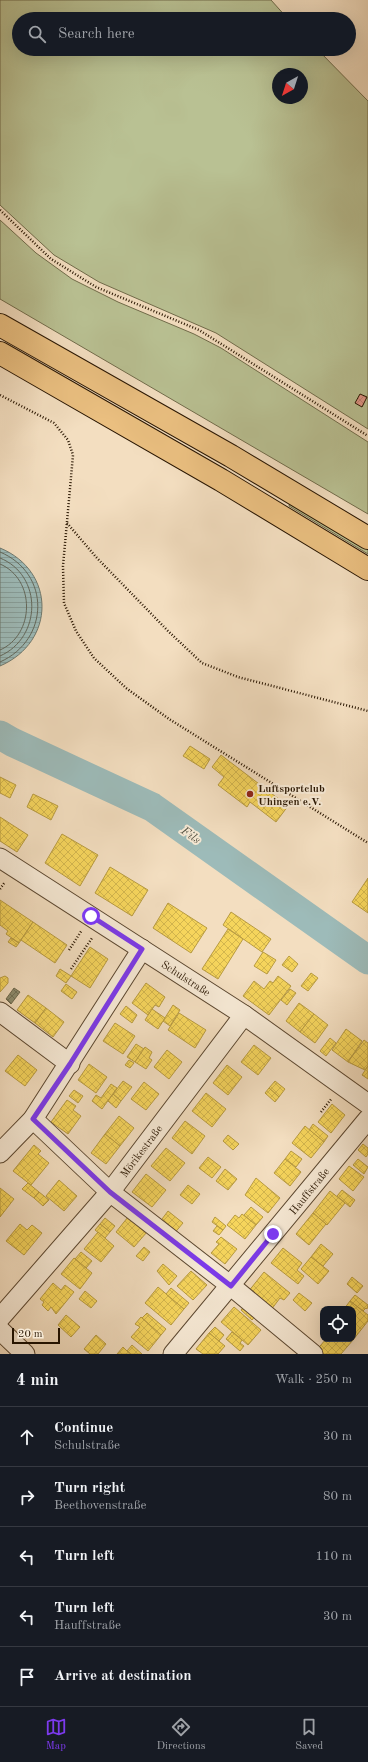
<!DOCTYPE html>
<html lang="en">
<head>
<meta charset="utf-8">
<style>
	body { margin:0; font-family:"Old Standard TT",serif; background:#20242c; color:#f1f3f6 }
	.controls { position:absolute; right:12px; bottom:12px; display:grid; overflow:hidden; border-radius:8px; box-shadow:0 4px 16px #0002 }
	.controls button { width:36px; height:36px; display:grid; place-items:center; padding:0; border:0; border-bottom:1px solid #363941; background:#171b24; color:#f1f3f6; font:20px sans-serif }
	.compass { position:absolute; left:272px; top:68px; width:36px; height:36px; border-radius:50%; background:#171b24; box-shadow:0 4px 16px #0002; rotate:219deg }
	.scale { position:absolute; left:12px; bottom:10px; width:48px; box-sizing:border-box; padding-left:4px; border:2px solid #281500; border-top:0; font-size:11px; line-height:14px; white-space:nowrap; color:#281500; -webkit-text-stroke:3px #f7ead6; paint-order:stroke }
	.stop { position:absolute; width:12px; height:12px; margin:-9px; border:3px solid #7c3aed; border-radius:50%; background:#fff }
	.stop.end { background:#7c3aed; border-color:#fff; box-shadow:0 1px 4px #0008 }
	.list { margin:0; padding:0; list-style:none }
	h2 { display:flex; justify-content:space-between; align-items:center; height:52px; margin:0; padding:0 16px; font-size:17px }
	h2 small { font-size:13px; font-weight:400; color:#9ea1a6 }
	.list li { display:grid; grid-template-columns:26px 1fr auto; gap:12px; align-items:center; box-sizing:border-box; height:60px; padding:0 16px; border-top:1px solid #363941 }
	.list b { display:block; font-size:15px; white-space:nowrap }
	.list p { margin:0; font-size:13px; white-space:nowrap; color:#9ea1a6 }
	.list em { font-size:13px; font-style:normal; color:#9ea1a6 }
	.icon { flex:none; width:22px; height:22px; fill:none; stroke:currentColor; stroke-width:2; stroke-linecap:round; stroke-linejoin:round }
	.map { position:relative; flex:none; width:368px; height:1354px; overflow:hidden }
	.search { position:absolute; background:#171b24; box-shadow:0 4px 16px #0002; left:12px; right:12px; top:12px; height:44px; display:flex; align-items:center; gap:10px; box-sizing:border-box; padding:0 14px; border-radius:22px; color:#9ea1a6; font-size:15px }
	.sheet { height:352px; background:#171b24 }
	nav { display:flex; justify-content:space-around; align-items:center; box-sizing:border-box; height:56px; border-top:1px solid #363941; background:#171b24; font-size:11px; color:#9ea1a6 }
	nav a { display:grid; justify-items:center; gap:2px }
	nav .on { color:#7c3aed }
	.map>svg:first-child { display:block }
</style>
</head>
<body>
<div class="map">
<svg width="368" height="1354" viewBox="0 0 368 1354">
	<defs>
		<pattern id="water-rules" width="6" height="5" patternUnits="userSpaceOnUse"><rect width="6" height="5" fill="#9dbbb9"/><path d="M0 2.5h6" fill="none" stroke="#87a09d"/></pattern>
		<pattern id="homes-cross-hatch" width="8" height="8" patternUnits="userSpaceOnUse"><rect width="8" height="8" fill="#f6d55c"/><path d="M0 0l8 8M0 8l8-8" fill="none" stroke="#d3b64e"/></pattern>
		<pattern id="industry-cross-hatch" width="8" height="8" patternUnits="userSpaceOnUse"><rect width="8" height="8" fill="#8c8c6e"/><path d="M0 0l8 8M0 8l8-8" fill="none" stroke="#727158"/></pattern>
		<pattern id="building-cross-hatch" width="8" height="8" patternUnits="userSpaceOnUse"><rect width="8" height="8" fill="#e09687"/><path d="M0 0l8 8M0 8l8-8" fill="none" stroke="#c08073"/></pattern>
	</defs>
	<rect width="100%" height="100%" fill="#f3dec0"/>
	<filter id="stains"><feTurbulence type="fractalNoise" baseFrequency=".005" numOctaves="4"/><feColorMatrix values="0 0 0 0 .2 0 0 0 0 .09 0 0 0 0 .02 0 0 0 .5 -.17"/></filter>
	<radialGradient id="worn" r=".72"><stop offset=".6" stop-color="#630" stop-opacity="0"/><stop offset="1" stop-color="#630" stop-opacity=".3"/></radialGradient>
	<!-- green -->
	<g fill="#b9c193" stroke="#706b4a" fill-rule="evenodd">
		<path d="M0,0h271l17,19h-269v30h298l51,52v328l-152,-96 -117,-51 -45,-27 -54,-50zM278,74h24v24h-24z"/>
		<path d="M0,220l36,33 36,26 46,23 76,32 27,14 147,94v72l-368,-215z"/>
		<path d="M290,501l78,48v5l-79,-48z"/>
	</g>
	<!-- water -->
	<path fill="url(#water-rules)" stroke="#6e796f" d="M0,548c56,23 56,94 0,118z"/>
	<!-- homes -->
	<g fill="url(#homes-cross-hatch)" stroke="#b89b40">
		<path d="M190,746l20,13 -6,10 -21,-13z"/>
		<path d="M221,755l67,51 -12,16 -26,-20 -3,5 -29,-22 6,-8 -12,-10z"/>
		<path d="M0,777l16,8 -6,13 -10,-5z"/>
		<path d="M33,794l25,12 -7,14 -24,-13z"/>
		<path d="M0,817l28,18 -11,17 -17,-11z"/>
		<path d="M62,834l36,21 -18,31 -35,-23z"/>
		<path d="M110,867l38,23 -16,26 -37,-23z"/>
		<path d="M368,878v35l-16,-11z"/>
		<path d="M0,900l33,22 -14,21 -13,-9 2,-3 -8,-6z"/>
		<path d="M168,903l39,25 -16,25 -38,-25z"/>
		<path d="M231,912l40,27 -9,13 -39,-27z"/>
		<path d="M33,922l34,23 -12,18 -34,-23z"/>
		<path d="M228,929l15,10 -25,40 -16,-10z"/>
		<path d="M11,938l8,5 -3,4 -8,-5z"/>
		<path d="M90,947l18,12 -18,29 -19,-12z"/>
		<path d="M263,952l13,8 -9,14 -13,-8z"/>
		<path d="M289,956l9,8 -6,8 -10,-7z"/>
		<path d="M60,969l11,7 -5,7 -10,-7z"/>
		<path d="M311,973l7,5 -10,13 -7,-5z"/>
		<path d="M5,976l3,2v5l-8,9v-14z"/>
		<path d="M278,976l13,10 -22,29 -26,-19 11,-15 10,8 6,-8 3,2z"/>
		<path d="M146,983l19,14 -6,10 -4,-2 -7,10 -16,-12z"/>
		<path d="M66,984l11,8 -5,7 -11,-8z"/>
		<path d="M290,989l6,4 -9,12 -6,-5z"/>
		<path d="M28,995l18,13 -11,15 -18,-13z"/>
		<path d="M299,1003l15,11 -14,18 -14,-11z"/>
		<path d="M173,1005l7,5 -10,16 -7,-5z"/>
		<path d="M126,1006l11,9 -5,8 -12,-9z"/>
		<path d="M46,1008l18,14 -11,15 -18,-14z"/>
		<path d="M152,1009l13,9 -7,11 -13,-9z"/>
		<path d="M179,1013l27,17 -11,18 -27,-18z"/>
		<path d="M314,1014l14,11 -13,18 -15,-11z"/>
		<path d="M115,1023l20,13 -12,18 -20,-13z"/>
		<path d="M346,1029l16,12 -14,21 -16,-12z"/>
		<path d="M330,1038l6,5 -10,13 -6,-5z"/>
		<path d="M364,1040l4,3v23l-3,4 -17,-8z"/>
		<path d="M136,1044l8,5 -9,13 -8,-5z"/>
		<path d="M254,1045l17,13 -13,17 -17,-13z"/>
		<path d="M145,1047l7,5 -3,6 3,2 -6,9 -11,-7z"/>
		<path d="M167,1050l15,12 -13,17 -15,-12z"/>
		<path d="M18,1055l19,15 -12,16 -20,-15z"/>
		<path d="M129,1060l5,3 -4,5 -5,-3z"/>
		<path d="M89,1064l18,13 -11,16 -18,-13z"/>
		<path d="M227,1065l15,12 -14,18 -15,-12z"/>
		<path d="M368,1066v13l-6,-4z"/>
		<path d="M123,1081l9,6 -11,14 -8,-7z"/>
		<path d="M275,1081l10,8 -6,8 -10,-9z"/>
		<path d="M144,1082l15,12 -13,16 -15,-11z"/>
		<path d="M111,1084l6,4 -15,21 -10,-8 4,-6 5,3z"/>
		<path d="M269,1088l10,9 -4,5 -10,-9z"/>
		<path d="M74,1090l9,6 -5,7 -9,-7z"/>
		<path d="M206,1093l20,16 -14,18 -20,-16z"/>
		<path d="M113,1094l8,7 -5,7 -8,-7z"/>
		<path d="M67,1100l9,6 -3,4 8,6 -13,18 -17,-12z"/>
		<path d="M332,1104l13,11 -14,18 -13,-11z"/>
		<path d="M119,1116l15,12 -14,18 -15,-12z"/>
		<path d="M185,1121l20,15 -13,18 -20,-16z"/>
		<path d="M313,1124l15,12 -4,6 -15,-12z"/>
		<path d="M305,1126l19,16 -13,16 -19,-15z"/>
		<path d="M105,1134l15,12 -14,18 -15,-11z"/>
		<path d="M228,1135l11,9 -6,6 -10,-9z"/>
		<path d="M363,1144l5,4v6l-2,3 -8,-7z"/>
		<path d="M34,1145l7,6 -3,3 11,9 -18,22 -18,-14z"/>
		<path d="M166,1148l19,15 -15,18 -19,-15z"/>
		<path d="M291,1151l11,8 -6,8 -11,-8z"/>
		<path d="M208,1157l13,10 -9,11 -13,-10z"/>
		<path d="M285,1159l16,13 -11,14 -16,-13z"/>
		<path d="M358,1159l10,8 -4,7 -11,-9z"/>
		<path d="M349,1166l15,11 -11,14 -14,-12z"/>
		<path d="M225,1169l12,10 -9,11 -12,-9z"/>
		<path d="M146,1174l20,16 -14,17 -20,-15z"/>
		<path d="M256,1178l24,20 -12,15 -23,-18z"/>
		<path d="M59,1180l18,16 -13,15 -18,-15z"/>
		<path d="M28,1183l11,9 -5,6 -12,-9z"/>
		<path d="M188,1185l12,9 -8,10 -12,-9z"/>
		<path d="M0,1188l14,11 -14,18z"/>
		<path d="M342,1190l13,10 -5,7 -13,-11z"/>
		<path d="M330,1191l15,12 -18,22 -14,-12z"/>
		<path d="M39,1192l10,8 -6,6 -9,-8z"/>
		<path d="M251,1207l12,10 -7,8 -12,-10z"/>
		<path d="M168,1211l15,12 -10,12 -14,-12z"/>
		<path d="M313,1213l13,11 -17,21 -13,-11z"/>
		<path d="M242,1214l14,11 -11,14 -18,-14 8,-10 4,3z"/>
		<path d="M128,1217l19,15 -13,15 -18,-15z"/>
		<path d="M215,1217l11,9 -3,4 -11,-8z"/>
		<path d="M105,1218l10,8 -5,6 -10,-8z"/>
		<path d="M20,1224l7,6 5,-5 10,8 -18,22 -18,-14z"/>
		<path d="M100,1224l10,8 -5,6 -10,-8z"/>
		<path d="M217,1226l6,4 -4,5 -6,-4z"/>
		<path d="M98,1232l16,14 -13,16 -17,-13z"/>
		<path d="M221,1237l16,12 -12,15 -14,-11 8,-9 -3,-2z"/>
		<path d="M321,1244l12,10 -10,12 -12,-9z"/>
		<path d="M144,1247l6,5 -7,9 -7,-5z"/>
		<path d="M283,1248l19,15 -5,7 7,6 -6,8 -27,-21z"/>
		<path d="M81,1252l11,9 -6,7 -11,-9z"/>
		<path d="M311,1257l18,14 -11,13 -17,-15z"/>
		<path d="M74,1258l18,15 -12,16 -19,-15z"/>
		<path d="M163,1264l14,12 -8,9 -12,-14z"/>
		<path d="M191,1271l16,14 -14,15 -16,-14z"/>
		<path d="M264,1272l26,21 -6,7 -4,-2 -9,12 -23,-18z"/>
		<path d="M352,1277l11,9 -6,7 -10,-9z"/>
		<path d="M53,1283l8,7 4,-5 9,7 -18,22 -5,-7 -3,4 -6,-6 2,-3 -4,-3z"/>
		<path d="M158,1287l26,22 -13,16 -26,-22z"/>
		<path d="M171,1288l18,15 -5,6 -18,-15z"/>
		<path d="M85,1291l12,10 -6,7 -12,-9z"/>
		<path d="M299,1293l13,10 -7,8 -12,-11z"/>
		<path d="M355,1295l13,10 -1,4 -1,-1 -3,3 -13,-10z"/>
		<path d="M350,1301l18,14v6l-15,19v-31h-9z"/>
		<path d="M246,1304l11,10 -5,6 -11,-10z"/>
		<path d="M234,1307l27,23 -13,15 -27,-23z"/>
		<path d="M147,1313l19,16 -5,6 -19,-17z"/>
		<path d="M66,1315l14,12 -9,10 -13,-12z"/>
		<path d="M141,1317l20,18 -13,16 -17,-14 9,-10 -5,-3z"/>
		<path d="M215,1327l9,8 -5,6 -10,-8z"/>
		<path d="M232,1332l10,8 -2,3 4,3 -4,5 -14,-12z"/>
		<path d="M209,1333l16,13 -7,8h-15l-7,-5z"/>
		<path d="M96,1335l10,9 -8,10h-8l-6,-5z"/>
		<path d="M326,1339h26l1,1 -12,14h-24l-2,-2z"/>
		<path d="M132,1345l10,9h-11l-4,-3z"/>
		<path d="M123,1347l4,4 4,3h-14z"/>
	</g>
	<!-- industry -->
	<path fill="url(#industry-cross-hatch)" stroke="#6e684d" d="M14,988l6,4 -9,12 -5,-5z"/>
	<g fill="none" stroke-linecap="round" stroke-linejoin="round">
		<!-- shore -->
		<g stroke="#62685c" stroke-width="1">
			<path d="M0,552c51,21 50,88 0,110"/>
			<path d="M0,558c43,17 42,80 0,98"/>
			<path d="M0,564c36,15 35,71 0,86"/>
		</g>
		<!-- river -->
		<path stroke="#9dbbb9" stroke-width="29" d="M0,735l12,7 140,65 216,153"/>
	</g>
	<!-- building -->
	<path fill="url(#building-cross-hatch)" stroke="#281500" d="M360,394l7,3 -5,10 -7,-4z"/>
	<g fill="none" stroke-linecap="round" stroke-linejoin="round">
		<!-- minor casing -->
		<g stroke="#5b4730" stroke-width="21">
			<g id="minor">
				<path d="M0,858l244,157 124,89"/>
				<path d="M0,1012l70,52"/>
				<path d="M33,1119l77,73 121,94 82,68"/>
				<path d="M0,1153l33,-34 109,-170"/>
				<path d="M0,1318l110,-126 134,-177"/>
				<path d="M0,1330l25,24"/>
				<path d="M173,1354l195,-235"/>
			</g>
		</g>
		<!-- highway casing -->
		<g stroke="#281500" stroke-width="24">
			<g id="highway">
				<path d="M0,325l231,131 137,82"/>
				<path d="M0,353l221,127 147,89"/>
			</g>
		</g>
		<!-- path -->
		<g stroke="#281500" stroke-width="2.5" stroke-dasharray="1 2" stroke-linecap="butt">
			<path d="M0,210l51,49 45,28 103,43 169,106"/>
			<path d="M0,395l54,28 14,17 5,15 -10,111 1,37 12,28 18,27 32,30 43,31 199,124"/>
			<path d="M67,523l29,34 72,74 34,32 36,14 130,34"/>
			<path d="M0,889l5,-7"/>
			<path d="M69,950l13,-20"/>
			<path d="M71,969l21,-31"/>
			<path d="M321,1112l11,-14"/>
		</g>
		<!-- minor -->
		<use href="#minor" stroke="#f7ead6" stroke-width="19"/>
		<!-- highway -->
		<use href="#highway" stroke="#eabf80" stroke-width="22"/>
	</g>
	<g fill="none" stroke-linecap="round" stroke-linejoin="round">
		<!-- route -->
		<path stroke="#7c3aed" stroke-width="5" d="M91,916l51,33 -72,115 -37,55 77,73 121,94 42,-52"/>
	</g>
	<!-- markers -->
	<circle fill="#8f2418" stroke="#f7ead6" stroke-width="1.5" cx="250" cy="794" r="4"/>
	<g text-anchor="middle" stroke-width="4" stroke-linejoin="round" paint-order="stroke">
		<!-- poi labels -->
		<g font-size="11" font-weight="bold" fill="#281500" stroke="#f7ead6" text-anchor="start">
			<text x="258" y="792">Luftsportclub<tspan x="258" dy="13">Uhingen e.V.</tspan></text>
		</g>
		<!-- street labels -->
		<g font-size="11" fill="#281500" stroke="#f7ead6">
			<text transform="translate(186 978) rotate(33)" y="4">Schulstraße</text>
			<text transform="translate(141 1151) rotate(-53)" y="4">Mörikestraße</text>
			<text transform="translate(309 1191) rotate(-51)" y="4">Hauffstraße</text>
		</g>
		<!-- water labels -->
		<g font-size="12" font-style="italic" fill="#514f41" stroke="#f7ead6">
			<text transform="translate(191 835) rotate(35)" y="4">Fils</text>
		</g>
	</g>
	<rect width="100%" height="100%" filter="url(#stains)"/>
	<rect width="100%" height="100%" fill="url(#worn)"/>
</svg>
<div class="controls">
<button><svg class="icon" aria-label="locate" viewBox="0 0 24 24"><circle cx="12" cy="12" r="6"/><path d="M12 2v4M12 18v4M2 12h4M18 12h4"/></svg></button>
</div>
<svg class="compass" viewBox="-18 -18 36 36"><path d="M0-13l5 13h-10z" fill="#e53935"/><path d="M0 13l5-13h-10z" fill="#9ea1a6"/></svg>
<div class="scale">20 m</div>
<div class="stop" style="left:91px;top:916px"></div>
<div class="stop end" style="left:273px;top:1234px"></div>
<div class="search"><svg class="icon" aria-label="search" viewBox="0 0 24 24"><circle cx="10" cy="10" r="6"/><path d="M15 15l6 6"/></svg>Search here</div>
</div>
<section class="sheet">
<h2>4 min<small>Walk · 250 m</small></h2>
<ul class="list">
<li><svg class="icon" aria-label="ahead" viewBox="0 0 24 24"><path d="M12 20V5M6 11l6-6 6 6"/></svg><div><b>Continue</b><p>Schulstraße</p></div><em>30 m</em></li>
<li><svg class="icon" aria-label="right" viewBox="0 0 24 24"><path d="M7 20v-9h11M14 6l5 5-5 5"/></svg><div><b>Turn right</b><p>Beethovenstraße</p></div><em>80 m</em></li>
<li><svg class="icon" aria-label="left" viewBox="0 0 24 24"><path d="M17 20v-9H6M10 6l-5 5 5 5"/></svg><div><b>Turn left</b></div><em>110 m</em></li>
<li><svg class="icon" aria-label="left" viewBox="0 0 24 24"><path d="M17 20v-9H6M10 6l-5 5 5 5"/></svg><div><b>Turn left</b><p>Hauffstraße</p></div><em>30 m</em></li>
<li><svg class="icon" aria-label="arrive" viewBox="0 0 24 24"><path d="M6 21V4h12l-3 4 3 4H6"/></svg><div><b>Arrive at destination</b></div></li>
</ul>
</section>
<nav>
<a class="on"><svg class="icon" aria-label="map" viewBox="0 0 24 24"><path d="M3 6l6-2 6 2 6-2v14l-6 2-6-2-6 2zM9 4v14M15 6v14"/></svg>Map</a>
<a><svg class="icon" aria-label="directions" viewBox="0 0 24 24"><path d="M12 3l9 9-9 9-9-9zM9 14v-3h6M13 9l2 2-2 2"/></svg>Directions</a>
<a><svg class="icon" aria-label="saved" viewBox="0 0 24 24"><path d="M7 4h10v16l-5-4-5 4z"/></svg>Saved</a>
</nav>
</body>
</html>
